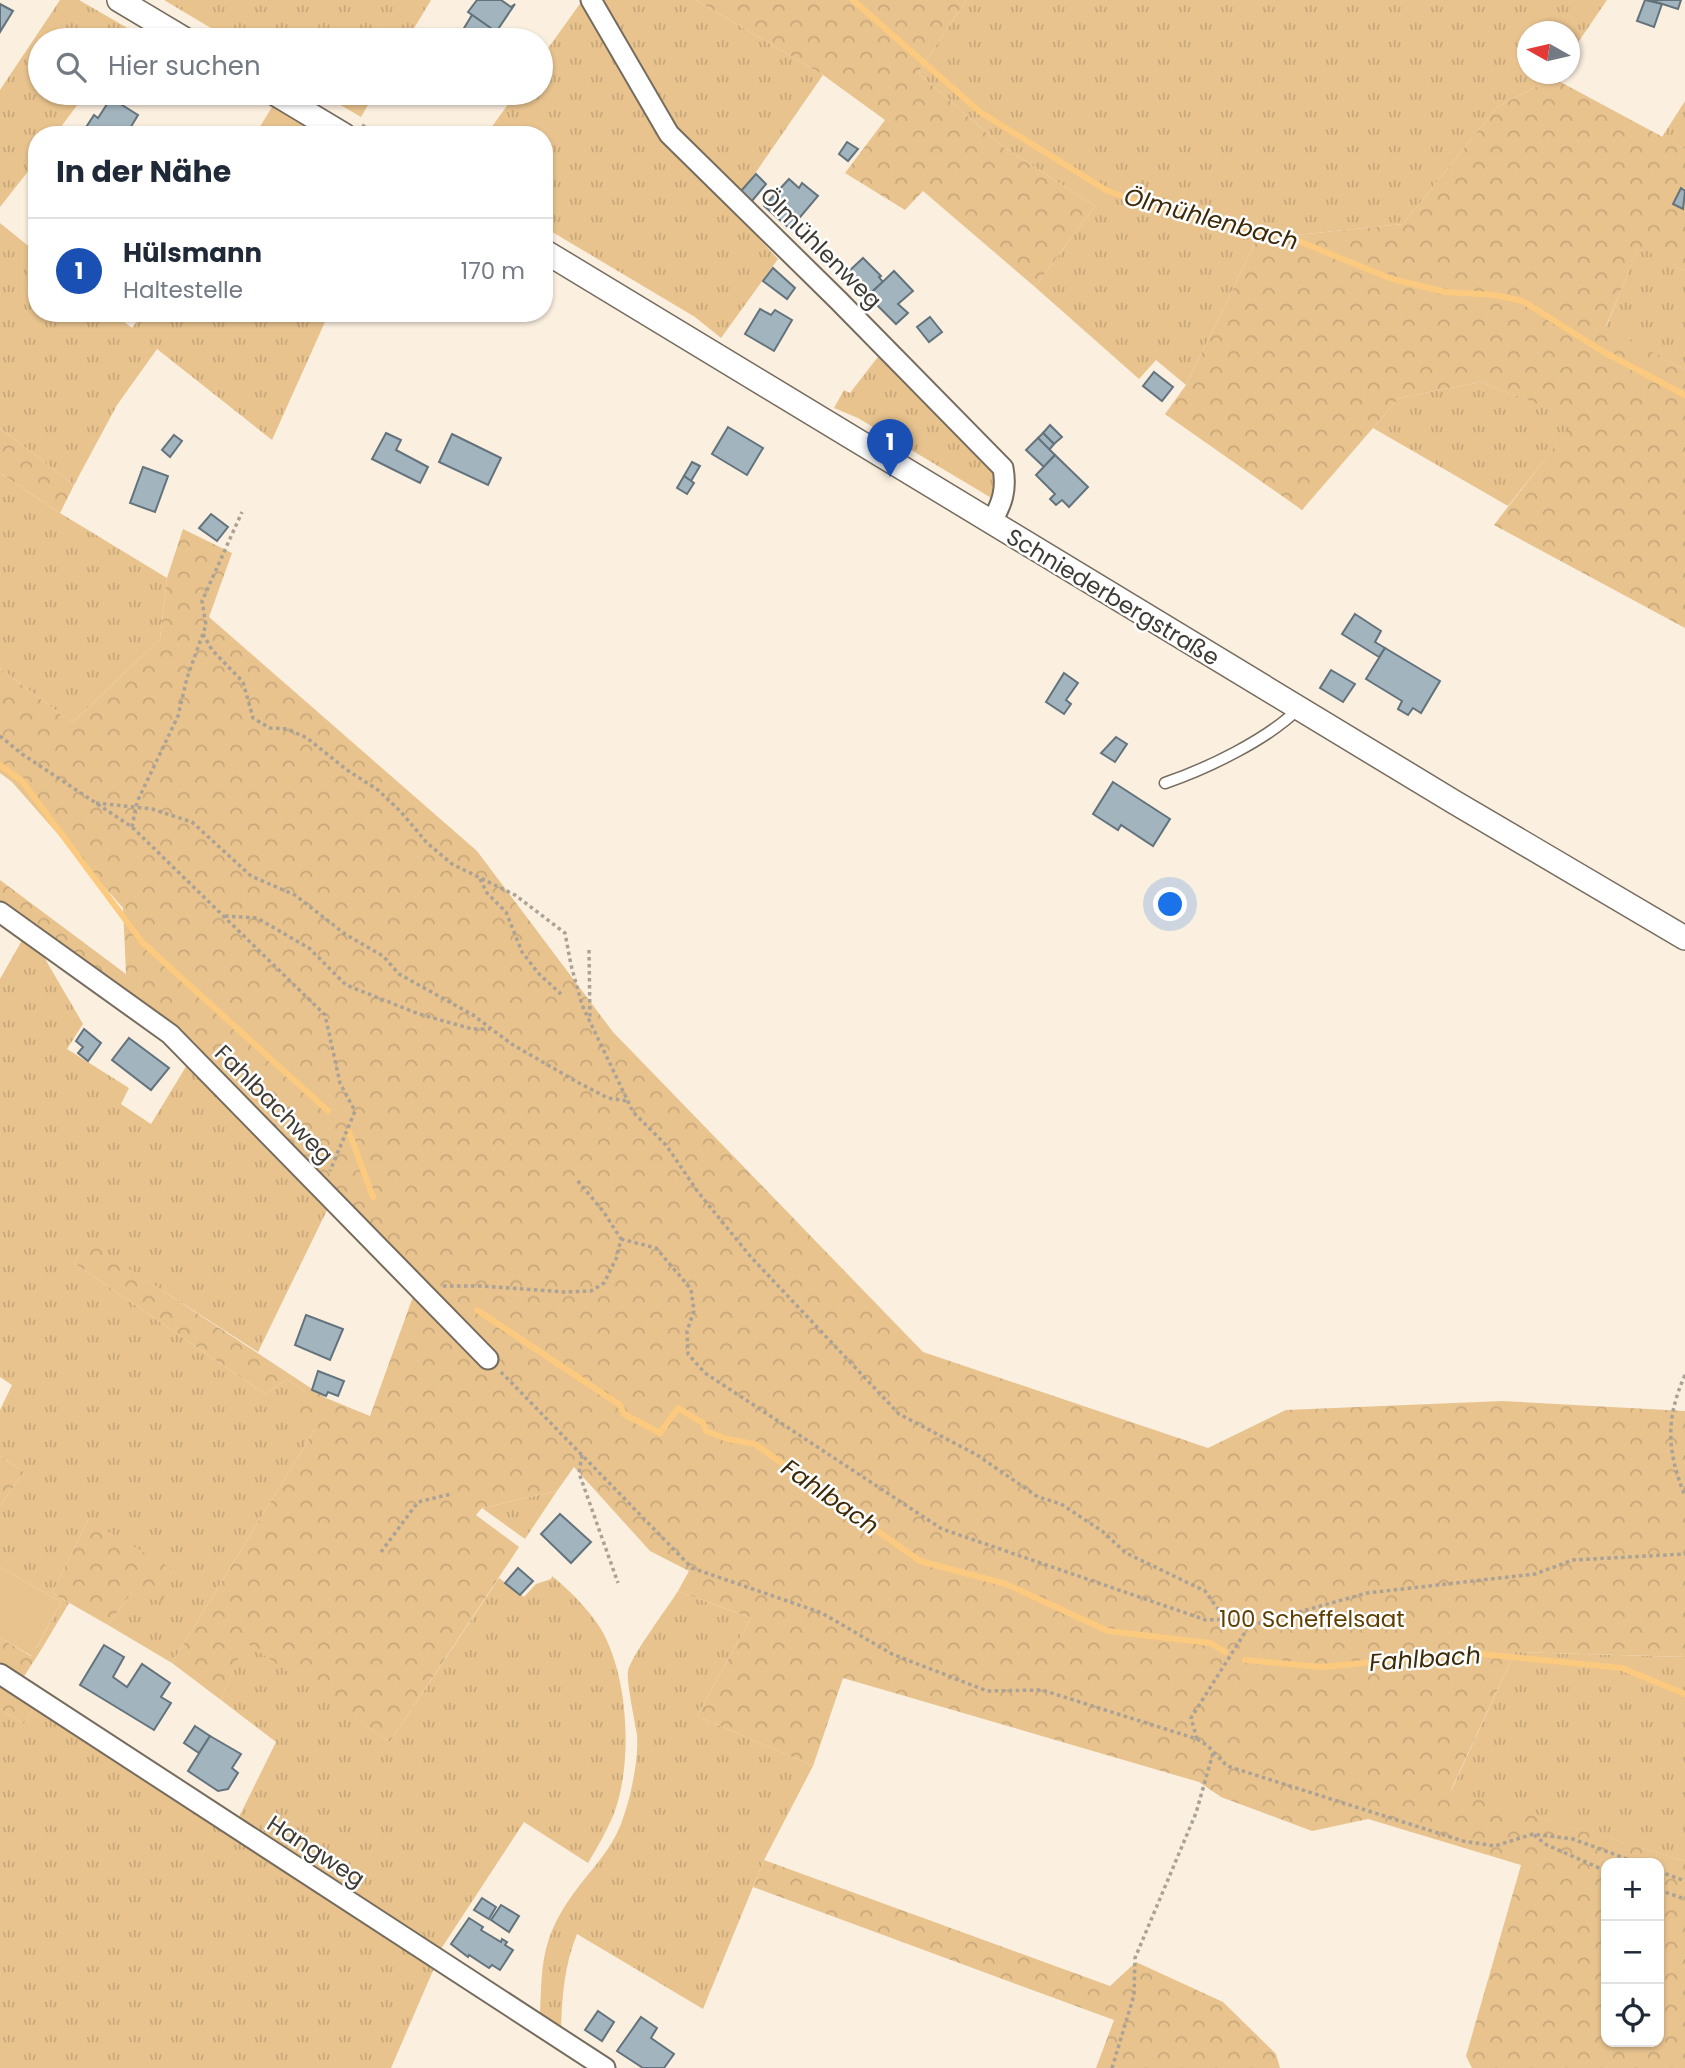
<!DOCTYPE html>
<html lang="de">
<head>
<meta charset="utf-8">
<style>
	body { margin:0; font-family:Poppins,sans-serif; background:#f2f2f3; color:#1f2937 }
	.controls { position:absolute; right:21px; bottom:21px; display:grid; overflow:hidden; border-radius:14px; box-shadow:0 2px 5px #0004 }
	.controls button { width:63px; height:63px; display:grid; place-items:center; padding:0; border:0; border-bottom:2px solid #e0e1e3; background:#fff; color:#1f2937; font:35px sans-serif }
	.compass { position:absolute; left:1517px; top:21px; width:63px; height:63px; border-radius:50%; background:#fff; box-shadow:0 2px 5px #0004; rotate:278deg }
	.you { position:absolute; left:1171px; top:905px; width:24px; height:24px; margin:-18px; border:5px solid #fff; border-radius:50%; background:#1a73e8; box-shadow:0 0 0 10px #1a73e833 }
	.badge { display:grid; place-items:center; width:46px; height:46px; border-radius:50%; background:#396e8a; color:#fff; font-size:23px; font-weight:700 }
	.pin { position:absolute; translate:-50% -58px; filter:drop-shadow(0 2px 4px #0008) }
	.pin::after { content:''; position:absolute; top:37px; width:24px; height:21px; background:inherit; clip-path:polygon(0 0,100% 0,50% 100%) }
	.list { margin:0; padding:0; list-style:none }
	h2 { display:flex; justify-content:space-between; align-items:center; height:91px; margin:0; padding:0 28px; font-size:30px }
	h2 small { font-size:23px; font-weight:400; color:#747a83 }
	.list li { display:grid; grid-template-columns:46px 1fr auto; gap:21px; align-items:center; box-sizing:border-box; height:105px; padding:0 28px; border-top:2px solid #e0e1e3 }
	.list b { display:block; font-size:26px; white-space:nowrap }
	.list p { margin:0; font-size:23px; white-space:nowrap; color:#747a83 }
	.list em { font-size:23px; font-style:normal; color:#747a83 }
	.icon { flex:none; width:38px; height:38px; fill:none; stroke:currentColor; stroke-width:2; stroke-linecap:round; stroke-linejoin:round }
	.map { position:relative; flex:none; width:1685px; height:2068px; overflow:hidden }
	.search { position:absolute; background:#fff; box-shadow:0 2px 5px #0004; left:28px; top:28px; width:525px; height:77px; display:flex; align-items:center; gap:18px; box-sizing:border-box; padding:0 24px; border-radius:38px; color:#747a83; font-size:26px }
	.panel { position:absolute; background:#fff; box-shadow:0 2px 5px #0004; left:28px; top:126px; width:525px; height:196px; border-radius:28px }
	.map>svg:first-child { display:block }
</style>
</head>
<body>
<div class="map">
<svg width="1685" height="2068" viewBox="0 0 1685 2068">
	<defs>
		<pattern id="grass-tufts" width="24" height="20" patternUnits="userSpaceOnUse" patternTransform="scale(1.75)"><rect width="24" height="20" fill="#e8c38e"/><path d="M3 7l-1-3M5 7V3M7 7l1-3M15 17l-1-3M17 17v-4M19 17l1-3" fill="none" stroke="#c8a87b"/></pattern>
		<pattern id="forest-crowns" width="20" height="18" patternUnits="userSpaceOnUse" patternTransform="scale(1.75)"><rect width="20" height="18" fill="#e8c38e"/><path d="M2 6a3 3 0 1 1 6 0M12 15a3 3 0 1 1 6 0" fill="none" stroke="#c8a87b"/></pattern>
	</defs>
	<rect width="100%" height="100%" fill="#fbefdf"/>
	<!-- grass -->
	<g fill="url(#grass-tufts)">
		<path d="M60,0h19l52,30 -7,10h-84v53h46l-31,42h-18v25l-37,47v-117z"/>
		<path d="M164,0h267l-24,40h-176z"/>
		<path d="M597,0h99l127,75 -85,123 -65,-67z"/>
		<path d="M966,0h641l-37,54v-22h-42v42h28l-3,4 -56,29 -94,117 -146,15 -71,146 -30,-25 -17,19 -104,-92 60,-81 -92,-59 -85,-74z"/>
		<path d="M582,1l80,133 116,125 -57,79 -26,-21 -151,-90v-92h-58l30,-42h25v-35z"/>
		<path d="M249,93h8l70,42h-72l17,-28z"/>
		<path d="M320,93h55l-14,24z"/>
		<path d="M1685,101v48l-23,-12z"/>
		<path d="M0,223l37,30v60h76l19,15 11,-15h186l-57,127 -115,-91 -40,56 -43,80 -74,-57z"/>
		<path d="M1639,246l46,25v99l-79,-43z"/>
		<path d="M881,353l110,115 6,20 -4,11 -135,-81 -24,-10 10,-18 6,3z"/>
		<path d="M1481,382l96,37 -69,87 -135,-78 26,-30z"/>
		<path d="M0,473l60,40 107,65 -7,61 -88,84 -72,-55z"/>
		<path d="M25,935l12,10 46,79 -16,25 62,39 -8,16 30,20 39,-64 140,144 -72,148 -171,-110 -13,21 191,131 22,-15 18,13 10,37 -143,234 -64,-38 24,-33 -44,-72 -36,73 17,10 -28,47 -4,-3 24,-45 -61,-35v-61l24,-34 -24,-16v-46l12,-25 -12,-8v-398z"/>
		<path d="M557,1491l-32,48 -43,-31z"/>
		<path d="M552,1576c17,14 32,29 45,47 32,46 37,141 16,193 -7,16 -16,32 -25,47l-64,-41 -87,133 -200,-134 39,-79 -55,-42 24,-59 145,101 109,-164 25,19 12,-13 15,-5z"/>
		<path d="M678,1591l73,27 -54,98 116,50 -49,94 -61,149 -126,-75c-13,32 -15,63 -16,97l-21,-13c2,-50 0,-77 31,-121 18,-26 42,-47 52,-79 8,-21 16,-61 14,-83 -2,-14 -11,-54 -9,-64 3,-15 40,-64 50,-80z"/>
		<path d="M1515,1652l170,5v204l-234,-70z"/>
		<path d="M36,1704l399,262 -44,102h-391v-359l24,15z"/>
	</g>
	<!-- forest -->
	<g fill="url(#forest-crowns)" fill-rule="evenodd">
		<path d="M696,0h270l-48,73 85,74 92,59 -60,81 -112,-96 -18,19 -60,-37 40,-53 -62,-45z"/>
		<path d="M1553,78l132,71v122l-46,-24 -33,79 79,44v258l-191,-103 82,-106 -95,-37 -82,16 -97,112 -137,-96 21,-29 71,-146 146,-15 94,-117z"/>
		<path d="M0,428l74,57 -14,28 -60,-40z"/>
		<path d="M183,529l49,24 -23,64 268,234 136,181 310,320 285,96 78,-38 217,-9 182,10v246l-170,-5 -64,138 234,71v207h-213l-6,-12 55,-191 -153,-46 -56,12 -91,-34 -22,-15 -356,-104 -30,88 -116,-50 54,-98 -73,-27 11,-20 -39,-20 -76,-84 -17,24 -75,17 -6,7 43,32 -129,195 -145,-100 -24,58 -49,-37 143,-234 -26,-19 16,-18 -18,-13 -22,15 -191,-131 13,-22 239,157 44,18 45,-125 -243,-260 -172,-124v-27l126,94 -3,-66 -111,-126 -12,-9v-105l72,55 88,-84 7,-61zM1606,1863h53v179h-53z"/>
		<path d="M0,1456l24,16 -24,34z"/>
		<path d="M88,1520l83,48 -8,34 -31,-10 -24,33 -56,-32z"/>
		<path d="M0,1638l31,18 6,-9 4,3 -20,31 15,23 -12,20 -24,-15z"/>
		<path d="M764,1860l346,126 26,-24 87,40 53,52 4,14h-184l18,-48 -361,-133z"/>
	</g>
	<!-- pitch -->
	<path fill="#e8c38e" d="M0,1567l61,35 -29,54 -32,-18z"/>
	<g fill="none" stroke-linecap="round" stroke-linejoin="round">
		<!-- stream -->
		<g stroke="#fcca7e" stroke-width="6">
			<path d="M853,0l127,112 126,78 55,21 125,25 106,43 54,13 48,3 29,6 79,50 83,44"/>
			<path d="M0,765l22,16 120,161 186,169"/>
			<path d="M349,1132l24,65"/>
			<path d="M477,1310l143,95 4,9 36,19 18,-25 25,15 3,8 21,8 28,5 165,117 86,23 102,47 102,12 15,9"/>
			<path d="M1245,1660l77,7 150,-14 150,15 63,26"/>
		</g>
	</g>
	<!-- building -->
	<g fill="#a2b4be" stroke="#63737d" stroke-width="2">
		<path d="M477,0h24l10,7 4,-3 -19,28 -28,-20z"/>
		<path d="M1645,0l17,4 -8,23 -17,-6z"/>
		<path d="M1650,0h31l-3,9z"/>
		<path d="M0,4l13,7 -13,21z"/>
		<path d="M472,15l23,16 -6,9 -9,-5 -3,5h-15l-4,-2z"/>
		<path d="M111,98l27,17 -12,20h-45l13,-20 4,3z"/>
		<path d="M847,142l11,7 -10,12 -9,-7z"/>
		<path d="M756,174l10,10 -14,17 -11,-10z"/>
		<path d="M789,179l10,9 3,-5 16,13 -28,33 -26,-23z"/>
		<path d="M1681,188l4,3 -2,18 -10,-5z"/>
		<path d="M863,258l18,18 -2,1 4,5 -15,13 -20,-23z"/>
		<path d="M773,268l22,20 -8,11 -24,-18z"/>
		<path d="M894,271l19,20 -15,13 10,9 -12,11 -28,-28z"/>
		<path d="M760,309l11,6 4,-5 17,10 -18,31 -29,-17z"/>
		<path d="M930,317l12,15 -13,10 -12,-15z"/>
		<path d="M1154,372l19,15 -11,14 -19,-15z"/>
		<path d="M1050,425l12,12 -8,7 -11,-11z"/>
		<path d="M728,427l35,21 -16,27 -35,-21z"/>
		<path d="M386,433l15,7 -5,10 32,17 -8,16 -48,-24z"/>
		<path d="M1043,433l11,11 -5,6 -11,-12z"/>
		<path d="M452,434l49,24 -13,27 -49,-23z"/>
		<path d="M174,435l8,6 -12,16 -8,-7z"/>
		<path d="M1038,438l17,17 -11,12 -18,-17z"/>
		<path d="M1055,455l33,32 -19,20 -7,-7 -6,5 -6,-6 5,-5 -19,-19z"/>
		<path d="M692,462l8,4 -9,15 -7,-5z"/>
		<path d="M143,467l25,9 -13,36 -25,-9z"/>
		<path d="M684,476l10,7 -7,11 -10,-6z"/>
		<path d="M211,514l17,13 -11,14 -18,-13z"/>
		<path d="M1355,614l26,17 -6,11 10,6 -6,9 -37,-23z"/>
		<path d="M1385,648l55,33 -19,32 -8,-5 -5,7 -10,-6 4,-8 -36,-22z"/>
		<path d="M1331,670l24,14 -12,18 -23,-14z"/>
		<path d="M1064,673l14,10 -12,17 5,4 -7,10 -18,-12z"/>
		<path d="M1116,737l11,7 -12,18 -14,-9z"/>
		<path d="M1113,782l57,37 -17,27 -32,-21 -3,5 -25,-16z"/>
		<path d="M84,1029l17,14 -13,18 -10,-8 5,-6 -7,-6z"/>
		<path d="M129,1038l40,30 -18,22 -39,-30z"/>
		<path d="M306,1315l37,14 -13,31 -35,-15z"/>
		<path d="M318,1371l26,10 -6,15 -10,-4 -2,4 -14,-6z"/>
		<path d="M560,1514l31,28 -20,21 -30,-29z"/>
		<path d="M518,1568l15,13 -13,14 -15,-12z"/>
		<path d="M104,1645l20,12 -11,20 14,10 15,-23 28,19 -9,14 10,6 -17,27 -74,-45z"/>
		<path d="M195,1726l15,10 -11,17 -15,-10z"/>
		<path d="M210,1736l31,18 -9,14 6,5 -10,16 -10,2 -30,-20z"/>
		<path d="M482,1898l14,9 -7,12 -15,-9z"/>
		<path d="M501,1905l18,11 -10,16 -18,-12z"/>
		<path d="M469,1918l14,9 -2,3 20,12 1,-3 5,3 -2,3 8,5 -13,20 -8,-5 -3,3 -20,-13 -1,2 -17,-13z"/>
		<path d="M598,2011l16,11 -12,19 -17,-11z"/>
		<path d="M641,2017l16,11 -6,10 23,16 -10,14h-21l-26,-17z"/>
	</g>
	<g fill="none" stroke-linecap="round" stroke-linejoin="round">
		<!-- service casing -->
		<g stroke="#766c5e" stroke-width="13">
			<path id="service" d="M1165,783c41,-14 102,-43 133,-74"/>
		</g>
		<!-- minor casing -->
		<g stroke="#766c5e" stroke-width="23">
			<g id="minor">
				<path d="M591,0l78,134 169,166 165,168c4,22 -1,36 -12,55"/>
				<path d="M0,912l170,122 318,325"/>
				<path d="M0,1674l605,394"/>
			</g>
		</g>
		<!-- tertiary casing -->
		<g stroke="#766c5e" stroke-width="26">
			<g id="tertiary">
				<path d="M119,0l67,40"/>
				<path d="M274,93l70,42"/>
				<path d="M544,251l910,551 231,136"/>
			</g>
		</g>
		<!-- path -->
		<g stroke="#aaa296" stroke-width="3.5" stroke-dasharray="3.5 3.5" stroke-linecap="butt">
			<path d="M205,30l16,10"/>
			<path d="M362,125l17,10"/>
			<path d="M203,634l9,16 31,32 10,36 17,10 17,1 20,9 40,32 31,20 23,22 26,31 25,21 63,31 50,38 6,32 11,40 51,107 33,33 32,47 52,64 149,158 78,41 61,42 23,7 41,27 24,22 79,38 13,18 11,10"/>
			<path d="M0,736l22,18 110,73 193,188 15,68 15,28 -25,60"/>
			<path d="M96,803l56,6 40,13 59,54 44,19 50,39 38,22 16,18 74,41 40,30 66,38 29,15 19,3"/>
			<path d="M132,827l5,-25 41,-86 9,-38 19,-53 -4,-24 40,-89"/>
			<path d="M480,879l7,14 19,19 16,40 17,22 22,20"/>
			<path d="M225,916l32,2 52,30 37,37 73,29 53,15h18"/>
			<path d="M589,950l1,69"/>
			<path d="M621,1239l35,9 35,41 3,22 -7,20 1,23 17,19 237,156 264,91 23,-1 20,7"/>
			<path d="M443,1286h40l81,6 27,-1 13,-8 12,-24 5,-20 -18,-28 -26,-31"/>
			<path d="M501,1372l191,196 130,45 70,41 95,37 55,-1 155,49 11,7 19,20 236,75 32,5 38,-12 40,5 65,24"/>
			<path d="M1685,1375c-20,45 -18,76 0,121"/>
			<path d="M582,1455l-3,18 39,110"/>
			<path d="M381,1552l37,-50 33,-8"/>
			<path d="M1197,1739l-6,-21 58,-92 118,-33 168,-19 38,-14 112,-6"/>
			<path d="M1534,1835l13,10 59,26"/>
			<path d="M1659,1871l26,10"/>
			<path d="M1659,1890l26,9"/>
			<path d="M1112,2068l22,-73 1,-37 61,-145 17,-60"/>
		</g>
		<!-- service -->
		<use href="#service" stroke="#fff" stroke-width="10"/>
		<!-- minor -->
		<use href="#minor" stroke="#fff" stroke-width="19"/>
		<!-- tertiary -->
		<use href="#tertiary" stroke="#fff" stroke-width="23"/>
	</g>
	<g text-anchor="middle" stroke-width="5" stroke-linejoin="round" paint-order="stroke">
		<!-- street labels -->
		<g font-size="23" fill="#3f3b34" stroke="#fff">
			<text transform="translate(821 248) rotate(45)" y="8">Ölmühlenweg</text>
			<text transform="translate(1113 597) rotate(31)" y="8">Schniederbergstraße</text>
			<text transform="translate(274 1104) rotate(45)" y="8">Fahlbachweg</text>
			<text transform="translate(316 1851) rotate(33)" y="8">Hangweg</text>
		</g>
		<!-- park labels -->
		<g font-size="23" fill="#5f3f00" stroke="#fff">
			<text x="1312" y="1627">100 Scheffelsaat</text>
		</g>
		<!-- water labels -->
		<g font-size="24" font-style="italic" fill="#3e2a08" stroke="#fff">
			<text transform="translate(1211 219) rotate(15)" y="8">Ölmühlenbach</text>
			<text transform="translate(830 1497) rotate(35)" y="8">Fahlbach</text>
			<text transform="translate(1425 1659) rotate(-4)" y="8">Fahlbach</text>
		</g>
	</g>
</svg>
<div class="controls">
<button>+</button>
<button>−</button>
<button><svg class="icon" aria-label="locate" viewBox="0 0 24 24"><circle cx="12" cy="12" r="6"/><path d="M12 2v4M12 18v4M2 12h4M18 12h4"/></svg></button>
</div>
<svg class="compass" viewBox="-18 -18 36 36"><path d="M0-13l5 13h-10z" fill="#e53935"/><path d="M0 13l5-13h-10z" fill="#747a83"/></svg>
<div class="you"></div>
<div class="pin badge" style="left:890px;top:477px;background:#1a4fb4">1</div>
<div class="search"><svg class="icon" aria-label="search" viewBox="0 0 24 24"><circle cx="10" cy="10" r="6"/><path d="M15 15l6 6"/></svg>Hier suchen</div>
<section class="panel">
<h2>In der Nähe<small></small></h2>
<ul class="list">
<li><span class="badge" style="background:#1a4fb4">1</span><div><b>Hülsmann</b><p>Haltestelle</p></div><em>170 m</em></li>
</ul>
</section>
</div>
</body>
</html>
